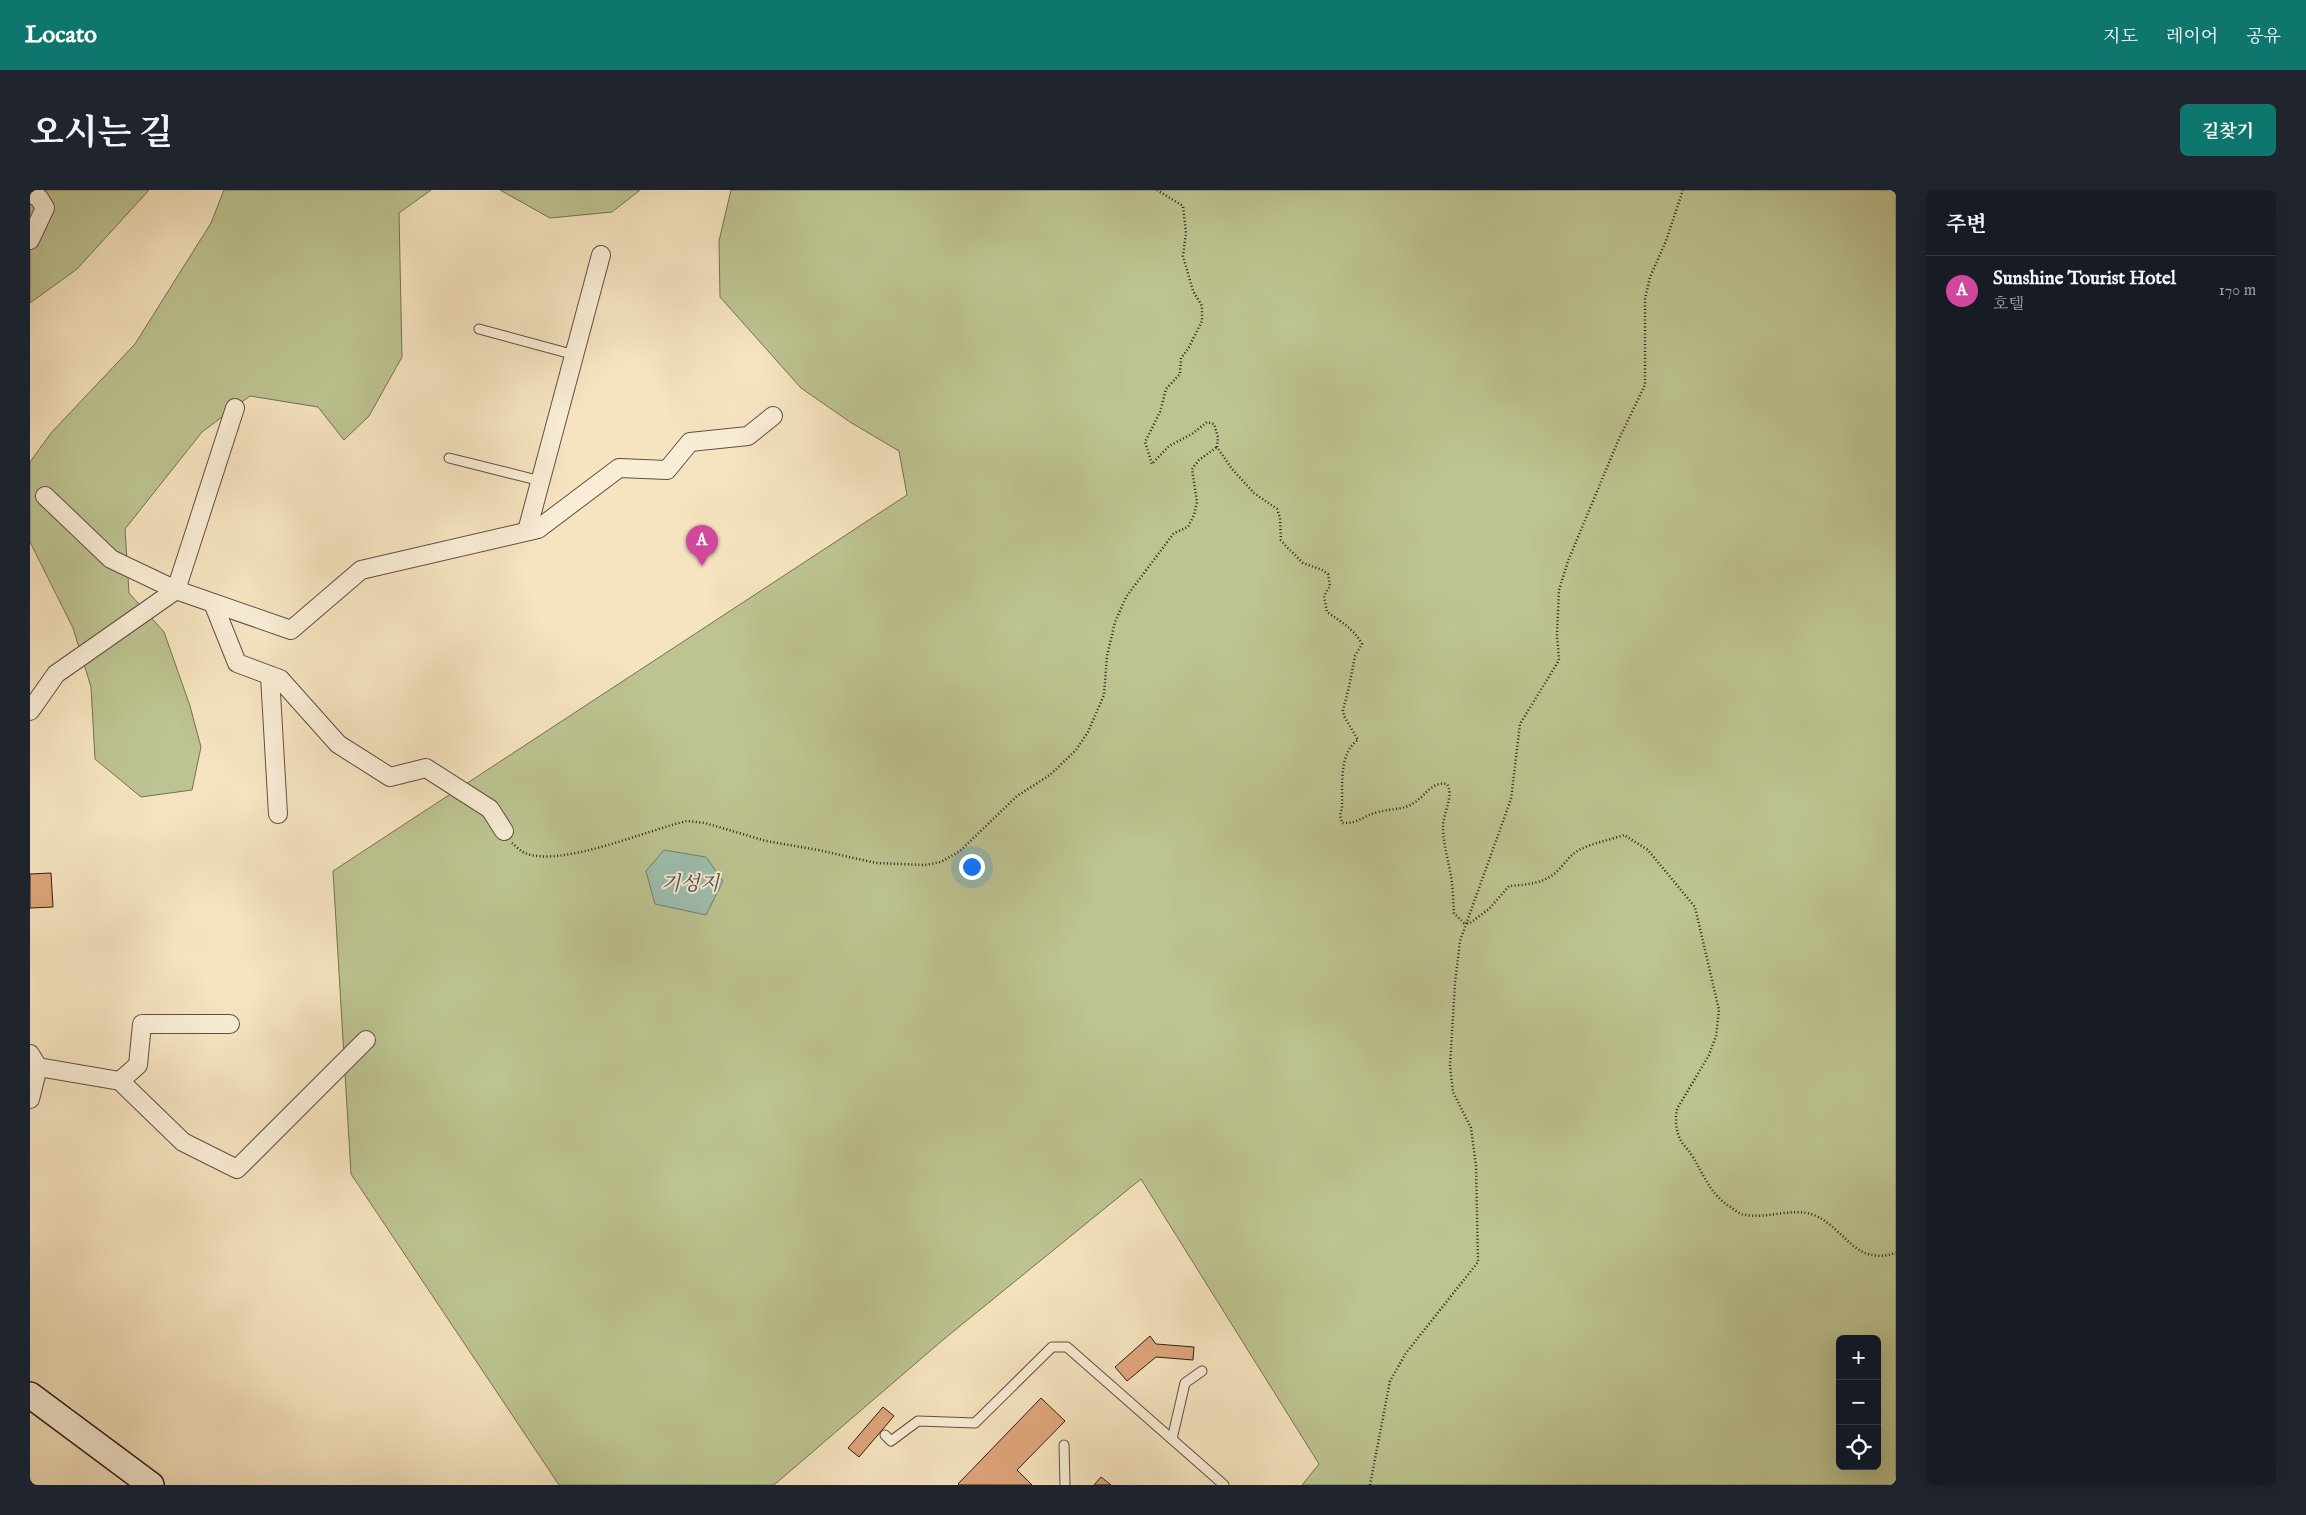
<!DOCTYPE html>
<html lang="ko">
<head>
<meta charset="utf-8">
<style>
	body { margin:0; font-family:"IM FELL English","Noto Serif KR",serif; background:#20242c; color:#f1f3f6 }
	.controls { position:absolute; right:15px; bottom:15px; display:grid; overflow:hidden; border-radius:8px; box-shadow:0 5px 20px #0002 }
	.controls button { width:45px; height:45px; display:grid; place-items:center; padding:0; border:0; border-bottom:1px solid #363941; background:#171b24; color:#f1f3f6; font:25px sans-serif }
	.you { position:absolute; left:941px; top:676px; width:18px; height:18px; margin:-12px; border:4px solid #fff; border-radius:50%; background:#1a73e8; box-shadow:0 0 0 8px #1a73e833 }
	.badge { display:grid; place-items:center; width:32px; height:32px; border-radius:50%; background:#0f766e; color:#fff; font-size:16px; font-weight:700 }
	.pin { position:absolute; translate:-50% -41px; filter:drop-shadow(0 1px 2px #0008) }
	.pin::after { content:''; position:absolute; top:26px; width:18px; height:15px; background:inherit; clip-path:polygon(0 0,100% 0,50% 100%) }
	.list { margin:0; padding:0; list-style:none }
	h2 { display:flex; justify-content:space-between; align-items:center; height:65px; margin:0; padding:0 20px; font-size:21px }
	h2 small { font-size:16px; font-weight:400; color:#9ea1a6 }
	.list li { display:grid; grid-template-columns:32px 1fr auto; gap:15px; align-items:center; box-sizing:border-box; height:70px; padding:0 20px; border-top:1px solid #363941 }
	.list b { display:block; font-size:19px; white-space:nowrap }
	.list p { margin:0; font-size:16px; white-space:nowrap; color:#9ea1a6 }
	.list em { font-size:16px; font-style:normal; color:#9ea1a6 }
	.icon { flex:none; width:28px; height:28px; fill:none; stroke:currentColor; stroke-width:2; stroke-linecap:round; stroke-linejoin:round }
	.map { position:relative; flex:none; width:1866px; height:1295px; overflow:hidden; border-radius:8px }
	header { display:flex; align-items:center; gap:30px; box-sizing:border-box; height:70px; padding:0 25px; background:#0f766e; color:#fff }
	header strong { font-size:24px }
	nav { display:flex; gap:28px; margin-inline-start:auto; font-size:18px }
	.intro { display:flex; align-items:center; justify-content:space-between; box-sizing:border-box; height:120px; padding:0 30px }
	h1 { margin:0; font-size:35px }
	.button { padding:12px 22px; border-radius:8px; background:#0f766e; color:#fff; font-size:18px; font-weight:700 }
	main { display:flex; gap:30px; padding:0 30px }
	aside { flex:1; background:#171b24; border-radius:8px; box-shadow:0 5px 20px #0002 }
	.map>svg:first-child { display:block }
</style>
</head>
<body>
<header>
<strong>Locato</strong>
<nav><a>지도</a><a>레이어</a><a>공유</a></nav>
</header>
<div class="intro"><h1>오시는 길</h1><a class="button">길찾기</a></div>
<main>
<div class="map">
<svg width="1866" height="1295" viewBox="0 0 1866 1295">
	<rect width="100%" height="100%" fill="#f6e4c0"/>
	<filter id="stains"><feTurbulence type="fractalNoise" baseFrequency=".004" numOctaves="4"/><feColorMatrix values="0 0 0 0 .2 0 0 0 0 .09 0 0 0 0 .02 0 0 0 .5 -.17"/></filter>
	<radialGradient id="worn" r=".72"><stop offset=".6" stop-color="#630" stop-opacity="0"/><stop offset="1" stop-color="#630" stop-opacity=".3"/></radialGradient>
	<!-- green -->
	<g fill="#bdc491" stroke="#747155" fill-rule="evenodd">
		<path d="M0,0h119l-72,79 -47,34z"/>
		<path d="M194,0h207l-32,23 3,144 -33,59 -25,24 -26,-33 -68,-11 -48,36 -77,97 4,64 35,39 26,74 11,41 -9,43 -51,7 -46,-38 -4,-72 -18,-59 -43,-86v-80l21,-29 84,-89 76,-121z"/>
		<path d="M470,0h140l-28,22 -62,6z"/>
		<path d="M701,0h1165v1295h-594l17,-21 -178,-285 -197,160 -170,146h-215l-208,-311 -18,-303 574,-376 -8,-44 -49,-29 -49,-34 -81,-91 -1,-56zM1810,1149h37v127h-37z"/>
	</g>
	<!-- water -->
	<path fill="#9dbfaf" stroke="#707f73" d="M634,660l42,7 17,24 -17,34 -51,-11 -9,-33z"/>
	<!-- building -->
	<g fill="#dfa57a" stroke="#2c1e19">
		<path d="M21,683l2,34 -23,1v-34z"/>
		<path d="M1120,1146l6,8 38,3 -1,13 -37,-3 -29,24 -12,-14z"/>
		<path d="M1011,1208l24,23 -48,49 15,15h-73l-1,-1z"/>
		<path d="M853,1217l11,9 -35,41 -11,-9z"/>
		<path d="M1071,1287l10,8h-17z"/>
	</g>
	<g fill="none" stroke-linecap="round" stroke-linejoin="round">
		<!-- service casing -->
		<g stroke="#5e5043" stroke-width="11">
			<g id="service">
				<path d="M449,139l96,26"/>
				<path d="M419,268l92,23"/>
				<path d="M855,1245l6,6 27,-20 57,2 77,-76h15l157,138"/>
				<path d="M1142,1249l13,-56 17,-12"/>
				<path d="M1034,1255l1,40"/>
			</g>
		</g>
		<!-- minor casing -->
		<g stroke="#5e5043" stroke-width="20">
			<g id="minor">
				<path d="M0,3l9,5 6,10 -15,32"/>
				<path d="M15,306l66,63 65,31 115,40 70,-60 177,-41 81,-61 48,2 23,-28 58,-6 25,-20"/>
				<path d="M497,341l74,-276"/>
				<path d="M183,413l24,60 43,16 58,65 52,33 36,-9 64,41 14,22"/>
				<path d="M240,486l8,138"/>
				<path d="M0,521l26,-37 120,-84 59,-182"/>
				<path d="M0,864l8,13 -8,32"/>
				<path d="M8,877l82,14 63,61 54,27 129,-129"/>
				<path d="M90,891l18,-16 4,-41h88"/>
			</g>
		</g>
		<!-- secondary casing -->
		<g stroke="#2c1e19" stroke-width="28">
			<path id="secondary" d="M0,1205l121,90"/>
		</g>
		<!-- path -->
		<g stroke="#2c1e19" stroke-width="2.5" stroke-dasharray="1 2.5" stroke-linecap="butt">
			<path d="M1127,0l26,16 3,27 -3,23 10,35 9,15v15l-14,28 -7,9 -1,16 -14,15 -6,23 -15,30 7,22 17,-18 23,-12 15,-12 7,2 4,13 -1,10 15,22 22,24 23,16 3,9 1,22 4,5 18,18 19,7 6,4 2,12 -6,10 3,16c13,9 27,17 35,32l-7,12 -6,31 -6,23 1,6 14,24c-20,13 -15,47 -16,68l-2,7 2,8c17,1 22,-8 36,-11 11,-3 24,-2 34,-8 13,-7 19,-23 35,-20 7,11 -3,28 -4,41 0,16 4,31 7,46 3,13 3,29 4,42l10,10h6l19,-14 20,-23c15,-1 32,-2 45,-12 9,-7 14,-18 25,-24 13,-7 31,-10 45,-15l24,15 47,57 24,103 -3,26 -7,19 -32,54c-2,9 -1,22 3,30 3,6 8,10 11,15 14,22 18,40 41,54 4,3 9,7 14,7 21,4 48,-8 68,0 33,14 39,51 82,38"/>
			<path d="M482,653c4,3 8,8 13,10 36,15 122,-23 162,-32l18,2 61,18 52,9 58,13 49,2 16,-3 19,-11 57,-55 33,-21 26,-25 12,-18 16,-37 3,-39 8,-34 11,-25 48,-64 14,-6 6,-12 3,-13 -5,-33 7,-9 18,-13"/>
			<path d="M1340,1295l20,-104 16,-28 72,-91 -2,-96 -5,-38 -18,-36 -3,-26 5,-83 5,-42 51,-142 9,-75 39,-64 -2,-25 2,-45 9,-29 50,-120 27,-56v-86l5,-22 16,-36 17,-51"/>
		</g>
		<!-- service -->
		<use href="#service" stroke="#f9edd6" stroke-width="9"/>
		<!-- minor -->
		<use href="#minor" stroke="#f9edd6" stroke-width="18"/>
		<!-- secondary -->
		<use href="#secondary" stroke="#f9edd6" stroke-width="25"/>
	</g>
	<g text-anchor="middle" stroke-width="4" stroke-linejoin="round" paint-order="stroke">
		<!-- water labels -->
		<g font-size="20" font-style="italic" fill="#4e4e46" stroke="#f9edd6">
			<text x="660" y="700">기성지</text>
		</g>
	</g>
	<rect width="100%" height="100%" filter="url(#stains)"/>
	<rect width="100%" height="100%" fill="url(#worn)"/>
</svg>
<div class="controls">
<button>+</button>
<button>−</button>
<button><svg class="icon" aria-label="locate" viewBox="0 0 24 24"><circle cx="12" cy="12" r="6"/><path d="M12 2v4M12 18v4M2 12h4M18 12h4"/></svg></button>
</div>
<div class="you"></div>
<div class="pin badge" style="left:672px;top:376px;background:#d1479c">A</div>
</div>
<aside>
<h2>주변<small></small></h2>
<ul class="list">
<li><span class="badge" style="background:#d1479c">A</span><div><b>Sunshine Tourist Hotel</b><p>호텔</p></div><em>170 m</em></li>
</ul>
</aside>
</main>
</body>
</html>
